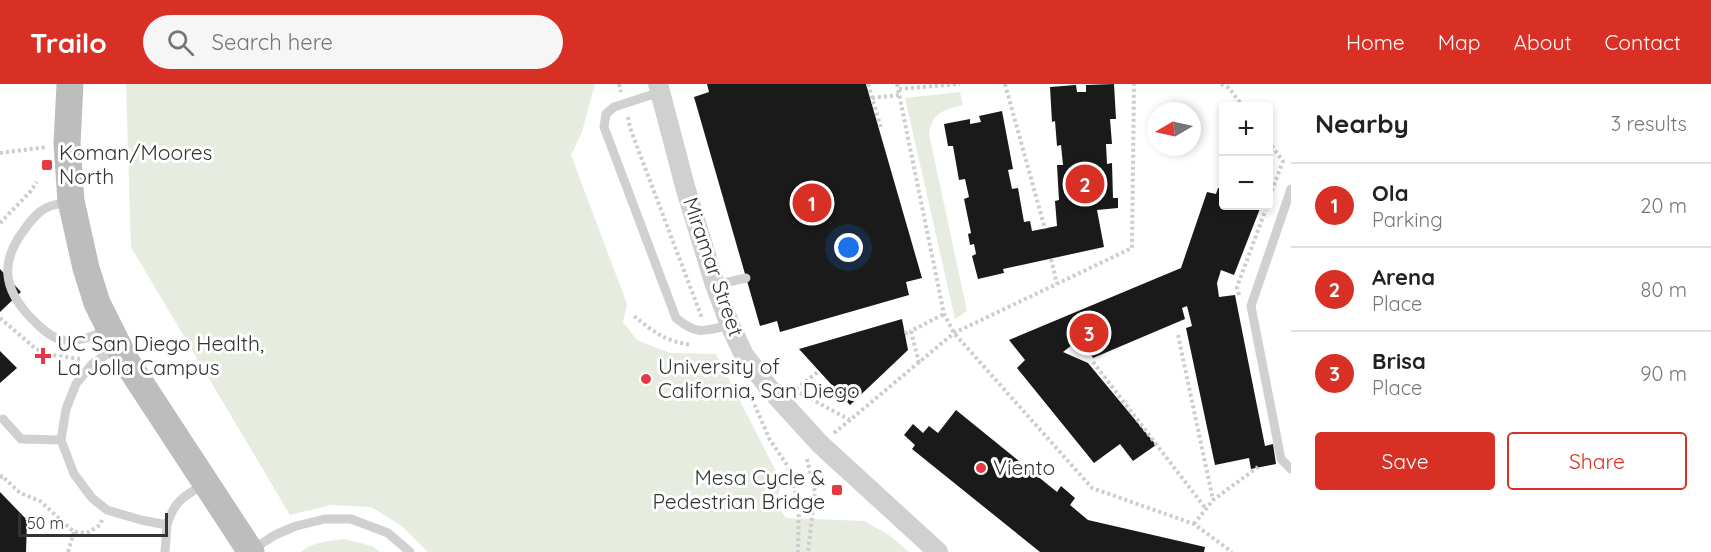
<!DOCTYPE html>
<html lang="en">
<head>
<meta charset="utf-8">
<style>
	body { margin:0; font-family:Quicksand,sans-serif; background:#f6f6f6; color:#222 }
	.controls { position:absolute; right:18px; top:18px; display:grid; overflow:hidden; border-radius:6px; box-shadow:0 3px 9px #0003 }
	.controls button { width:54px; height:54px; display:grid; place-items:center; padding:0; border:0; border-bottom:2px solid #e0e0e0; background:#fff; color:#222; font:30px sans-serif }
	.compass { position:absolute; left:1147px; top:18px; width:54px; height:54px; border-radius:50%; background:#fff; box-shadow:0 3px 9px #0003; rotate:261deg }
	.scale { position:absolute; left:18px; bottom:15px; width:150px; box-sizing:border-box; padding-left:6px; border:3px solid #333; border-top:0; font-size:16px; line-height:21px; white-space:nowrap; color:#333; -webkit-text-stroke:4px #fff; paint-order:stroke }
	.you { position:absolute; left:849px; top:164px; width:21px; height:21px; margin:-15px; border:4px solid #fff; border-radius:50%; background:#1a73e8; box-shadow:0 0 0 9px #1a73e833 }
	.badge { display:grid; place-items:center; width:39px; height:39px; border-radius:50%; background:#d93025; color:#fff; font-size:20px; font-weight:700 }
	.pin { position:absolute; translate:-50% -50%; border:3px solid #fff; box-shadow:0 2px 6px #0006 }
	.list { margin:0; padding:0; list-style:none }
	h2 { display:flex; justify-content:space-between; align-items:center; height:78px; margin:0; padding:0 24px; font-size:26px }
	h2 small { font-size:20px; font-weight:400; color:#767676 }
	.list li { display:grid; grid-template-columns:39px 1fr auto; gap:18px; align-items:center; box-sizing:border-box; height:84px; padding:0 24px; border-top:2px solid #e0e0e0 }
	.list b { display:block; font-size:22px; white-space:nowrap }
	.list p { margin:0; font-size:20px; white-space:nowrap; color:#767676 }
	.list em { font-size:20px; font-style:normal; color:#767676 }
	.actions { display:flex; gap:12px; padding:18px 24px }
	.actions a { flex:1; padding:14px 0; border:2px solid #d93025; border-radius:6px; text-align:center; font-size:21px; color:#d93025 }
	.actions .main { background:#d93025; color:#fff }
	.icon { flex:none; width:33px; height:33px; fill:none; stroke:currentColor; stroke-width:2; stroke-linecap:round; stroke-linejoin:round }
	.map { position:relative; flex:none; width:1291px; height:468px; overflow:hidden }
	header { display:flex; align-items:center; gap:36px; box-sizing:border-box; height:84px; padding:0 30px; background:#d93025; color:#fff }
	header strong { font-size:28px }
	nav { display:flex; gap:33px; margin-inline-start:auto; font-size:21px }
	.search { width:420px; height:54px; background:#f6f6f6; display:flex; align-items:center; gap:15px; box-sizing:border-box; padding:0 21px; border-radius:33px; color:#767676; font-size:22px }
	main { display:flex }
	aside { flex:1; background:#fff }
	.map>svg:first-child { display:block }
</style>
</head>
<body>
<header>
<strong>Trailo</strong>
<div class="search"><svg class="icon" aria-label="search" viewBox="0 0 24 24"><circle cx="10" cy="10" r="6"/><path d="M15 15l6 6"/></svg>Search here</div>
<nav><a>Home</a><a>Map</a><a>About</a><a>Contact</a></nav>
</header>
<main>
<div class="map">
<svg width="1291" height="468" viewBox="0 0 1291 468">
	<rect width="100%" height="100%" fill="#fff"/>
	<!-- green -->
	<g fill="#e6ecdf">
		<path d="M126,0h469l-13,48 -11,23 56,149 -4,18 14,18 33,13 46,1 65,127 -4,24 9,13 78,3 25,14 20,17h-481l-25,-25 -32,-20 -40,-2 -41,10 -159,-268z"/>
		<path d="M960,8l3,13c-19,5 -31,7 -34,29l38,177 -12,8 -50,-221z"/>
		<path d="M344,455l28,7 8,6h-79c10,-10 29,-11 43,-13z"/>
	</g>
	<!-- building -->
	<g fill="#1a1a1a">
		<path d="M707,0h159l56,194 -16,4 3,13 -129,37 -3,-11 -17,5 -66,-229 15,-5z"/>
		<path d="M1114,0l2,35h-6l2,25h-6l1,20 5,-1 1,35h5v10l-21,2 7,37 -101,22 1,4 -26,6 -6,-23 4,-2 -2,-10 -4,1 -2,-11 3,-1 -7,-34 5,-2 -4,-18 -6,1 -6,-34h-5l-4,-22 26,-5v5l11,-2 -2,-6 23,-5 11,58 -5,1 4,19 6,-1 6,34 6,-1 2,10 25,-5 -2,-25 4,-1 -2,-35h6l-2,-20 -4,1 -2,-25 -3,1 -2,-35 26,-2 1,7h9v-7z"/>
		<path d="M1218,104l6,2v16h37l-27,69 -13,-5 -4,13 2,14 16,-2 30,151 8,-2 3,20 -25,5 -2,-11 -34,7 -29,-137 6,-2 -5,-20 -5,2 3,11 -92,39 -12,-20 -18,14 25,11 68,82 -23,16 -13,-17 -26,19 -77,-95 8,-8 -16,-20 172,-72 26,-76 9,2z"/>
		<path d="M0,185l21,23 -21,20z"/>
		<path d="M902,235l6,31 -58,55 -51,-56z"/>
		<path d="M0,267l17,17 -17,15z"/>
		<path d="M956,326l101,82 4,-6 14,12 -5,7 18,15 117,27 -1,5h-164l-128,-103 3,-4 -11,-10 9,-11 10,9 6,-7 9,7z"/>
		<path d="M0,408l27,28 -1,32h-26z"/>
	</g>
	<g fill="none" stroke-linecap="round" stroke-linejoin="round">
		<!-- path -->
		<g stroke="#cdcdcd" stroke-width="4" stroke-dasharray="3 3" stroke-linecap="butt">
			<path d="M619,0l2,8"/>
			<path d="M868,0l13,44h-2"/>
			<path d="M897,0l47,230 10,19 138,155 102,36 38,28"/>
			<path d="M1005,0l40,145"/>
			<path d="M1221,0l8,4 14,18"/>
			<path d="M899,5l61,-5"/>
			<path d="M872,14l28,-3"/>
			<path d="M628,33l2,11 72,190"/>
			<path d="M1268,57l15,20 -15,40"/>
			<path d="M0,69l47,-6"/>
			<path d="M0,139l30,-31 7,-10"/>
			<path d="M1051,175l6,25"/>
			<path d="M1239,211l-2,-8 30,-81"/>
			<path d="M634,232c21,17 31,25 58,29"/>
			<path d="M0,234l36,31 16,6 28,4"/>
			<path d="M905,250l6,-3"/>
			<path d="M1178,251l35,165"/>
			<path d="M1093,278l113,147"/>
			<path d="M919,279l-8,-32 33,-17"/>
			<path d="M796,305l23,-18"/>
			<path d="M800,309l50,27 104,-87 178,-85 2,-164"/>
			<path d="M752,315l18,41 17,25 12,38 -1,49"/>
			<path d="M834,349l16,-13"/>
			<path d="M807,375l8,33 -7,60"/>
			<path d="M0,394l2,-2 18,17 20,8 34,31 13,1 13,-8 2,-5"/>
			<path d="M1194,440l19,-24 45,-33"/>
			<path d="M68,468l6,-20"/>
		</g>
		<!-- lane -->
		<g stroke="#d0d0d0" stroke-width="9">
			<path d="M660,8l-46,15 -8,7 -2,13 72,191c22,18 28,13 54,7"/>
			<path d="M1291,105l-40,117 30,153 10,10"/>
			<path d="M69,118c-7,2 -16,2 -23,6 -9,4 -16,14 -22,22 -24,32 -21,58 6,87 8,8 18,19 29,22 17,5 35,-3 49,-10"/>
			<path d="M715,201l31,-7"/>
			<path d="M116,264l-24,16 -16,20 -10,25 -5,31 13,34 18,24 15,12 34,10 26,5c7,-24 16,-28 36,-40"/>
			<path d="M3,335l18,20 40,1"/>
			<path d="M252,466l23,-15 21,-9 29,-7h26l37,14 22,19"/>
			<path d="M165,468l2,-27"/>
		</g>
		<!-- street -->
		<path stroke="#d0d0d0" stroke-width="20" d="M658,0l28,106 29,95 15,40 14,30 25,33 51,56 118,108"/>
		<!-- secondary -->
		<path stroke="#bdbdbd" stroke-width="27" d="M70,0l-3,60 4,57 15,67 11,35 29,58 125,191"/>
	</g>
	<!-- markers -->
	<g fill="#e63946" stroke="#fff" stroke-width="2">
		<rect x="41" y="75" width="12" height="12" rx="3"/>
		<path d="M40 263h6v6h6v6h-6v6h-6v-6h-6v-6h6z"/>
		<circle cx="646" cy="295" r="6"/>
		<circle cx="981" cy="384" r="6"/>
		<rect x="831" y="400" width="12" height="12" rx="3"/>
	</g>
	<g text-anchor="middle" stroke-width="6" stroke-linejoin="round" paint-order="stroke">
		<!-- poi labels -->
		<g font-size="21" fill="#333" stroke="#fff" text-anchor="start">
			<text x="59" y="76">Koman/Moores<tspan x="59" dy="24">North</tspan></text>
			<text x="57" y="267">UC San Diego Health,<tspan x="57" dy="24">La Jolla Campus</tspan></text>
			<text x="658" y="290">University of<tspan x="658" dy="24">California, San Diego</tspan></text>
			<text x="993" y="391">Viento</text>
			<text x="825" y="401" text-anchor="end">Mesa Cycle &amp;<tspan x="825" dy="24">Pedestrian Bridge</tspan></text>
		</g>
		<!-- street labels -->
		<g font-size="21" fill="#333" stroke="#fff">
			<text transform="translate(713 183) rotate(71)" y="7">Miramar Street</text>
		</g>
	</g>
</svg>
<div class="controls">
<button>+</button>
<button>−</button>
</div>
<svg class="compass" viewBox="-18 -18 36 36"><path d="M0-13l5 13h-10z" fill="#e53935"/><path d="M0 13l5-13h-10z" fill="#767676"/></svg>
<div class="scale">50 m</div>
<div class="you"></div>
<div class="pin badge" style="left:812px;top:119px">1</div>
<div class="pin badge" style="left:1085px;top:100px">2</div>
<div class="pin badge" style="left:1089px;top:249px">3</div>
</div>
<aside>
<h2>Nearby<small>3 results</small></h2>
<ul class="list">
<li><span class="badge">1</span><div><b>Ola</b><p>Parking</p></div><em>20 m</em></li>
<li><span class="badge">2</span><div><b>Arena</b><p>Place</p></div><em>80 m</em></li>
<li><span class="badge">3</span><div><b>Brisa</b><p>Place</p></div><em>90 m</em></li>
</ul>
<div class="actions"><a class="main">Save</a><a>Share</a></div>
</aside>
</main>
</body>
</html>
